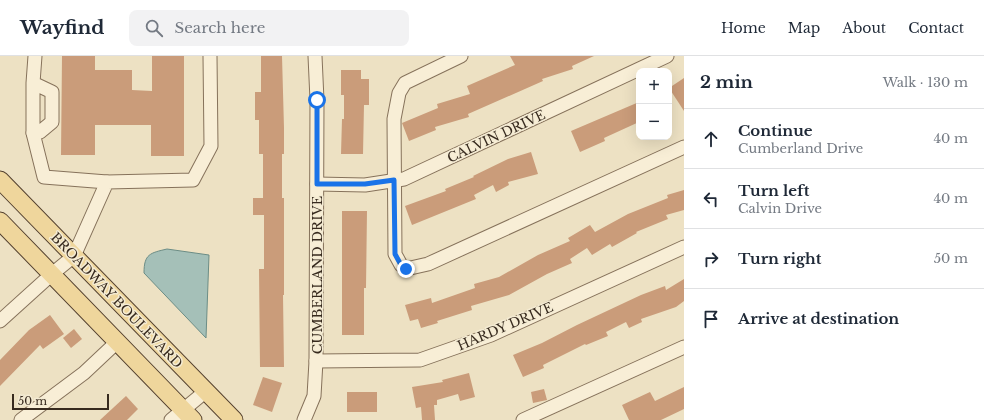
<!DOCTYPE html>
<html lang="en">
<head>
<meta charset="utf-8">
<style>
	body { margin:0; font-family:"Libre Baskerville",serif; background:#f2f2f3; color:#1f2937 }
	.controls { position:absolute; right:12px; top:12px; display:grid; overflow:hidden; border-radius:8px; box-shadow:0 4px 16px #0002 }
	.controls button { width:36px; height:36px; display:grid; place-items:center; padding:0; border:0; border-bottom:1px solid #e0e1e3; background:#fff; color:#1f2937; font:20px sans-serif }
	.scale { position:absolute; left:12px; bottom:10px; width:97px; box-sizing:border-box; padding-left:4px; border:2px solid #372a1e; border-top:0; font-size:11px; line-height:14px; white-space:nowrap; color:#372a1e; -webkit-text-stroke:3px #f4ebd3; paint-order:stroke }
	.stop { position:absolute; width:12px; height:12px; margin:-9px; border:3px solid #1a73e8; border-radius:50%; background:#fff }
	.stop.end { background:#1a73e8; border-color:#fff; box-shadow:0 1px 4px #0008 }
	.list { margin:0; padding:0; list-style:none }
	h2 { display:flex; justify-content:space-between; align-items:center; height:52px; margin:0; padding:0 16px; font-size:17px }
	h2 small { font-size:13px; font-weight:400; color:#747a83 }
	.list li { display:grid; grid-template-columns:26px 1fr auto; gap:12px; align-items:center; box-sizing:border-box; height:60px; padding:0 16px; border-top:1px solid #e0e1e3 }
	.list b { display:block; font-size:15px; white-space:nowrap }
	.list p { margin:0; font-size:13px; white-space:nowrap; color:#747a83 }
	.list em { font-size:13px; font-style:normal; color:#747a83 }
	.icon { flex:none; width:22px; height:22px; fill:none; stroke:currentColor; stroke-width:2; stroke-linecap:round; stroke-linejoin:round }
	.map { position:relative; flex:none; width:684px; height:364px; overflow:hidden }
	header { display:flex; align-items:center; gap:24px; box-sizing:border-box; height:56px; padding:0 20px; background:#fff; border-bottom:1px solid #e0e1e3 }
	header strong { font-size:19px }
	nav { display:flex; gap:22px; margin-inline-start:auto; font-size:14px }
	.search { width:280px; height:36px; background:#f2f2f3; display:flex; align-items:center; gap:10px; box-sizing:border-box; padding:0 14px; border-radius:8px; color:#747a83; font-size:15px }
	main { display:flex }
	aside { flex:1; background:#fff }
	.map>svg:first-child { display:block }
</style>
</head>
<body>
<header>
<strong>Wayfind</strong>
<div class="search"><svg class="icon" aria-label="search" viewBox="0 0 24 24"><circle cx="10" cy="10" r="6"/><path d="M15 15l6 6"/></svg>Search here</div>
<nav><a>Home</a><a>Map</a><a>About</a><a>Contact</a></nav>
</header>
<main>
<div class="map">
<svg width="684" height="364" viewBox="0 0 684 364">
	<rect width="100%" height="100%" fill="#ede1c3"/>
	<!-- water -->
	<path fill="#a5c0b8" stroke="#6c8d86" d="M167,193l42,6 -3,83 -62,-65c0,-19 6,-20 23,-24z"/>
	<!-- building -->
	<g fill="#ca9c7a">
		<path d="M62,0h33v14h37v20l20,1v-35h32v100h-33v-31h-56v30h-34z"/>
		<path d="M261,0h21l2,72v26h-2v44h2v97h-1l1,72h-24l-1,-98h5v-54h-11v-17h10v-44h-4v-34h-4v-28h6z"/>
		<path d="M510,0h84l-22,10 1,3 -31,10 1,2 -75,33 1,3 -34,10 1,3 -27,11 -7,-18 36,-15 -1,-4 33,-10 -3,-8 48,-21z"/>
		<path d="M341,14h20v9h8v26h-5l-1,49h-22l1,-35h2v-24h-3z"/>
		<path d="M684,22v33l-15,-23z"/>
		<path d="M639,46v20l-35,16 1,3 -25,11 -9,-21z"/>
		<path d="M531,96l7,22 -30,8 1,3 -13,7 -3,-7 -19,10 2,4 -64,26 -7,-19 41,-15 -1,-2 29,-12 -1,-1 35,-17z"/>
		<path d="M684,134v20l-18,5 2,4 -32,13 1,1 -25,14 -2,-3 -18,11 -5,-7 -17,11 2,4 -25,11 -38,21 -38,11 1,4 -35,11 1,2 -17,5 -3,-9 -8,2 -5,-16 26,-7 1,5 43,-15 -1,-4 25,-7 39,-22 32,-14 -2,-3 22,-13 5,7 33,-18 40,-16 -1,-3z"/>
		<path d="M342,155h25l-1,77h-2v47h-22z"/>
		<path d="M684,223v22l-8,6 -35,12 1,3 -13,6 -3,-6 -20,10 2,4 -22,9 -1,-1 -42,21 1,3 -21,9 -10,-22 29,-12 35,-18 64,-30 24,-9 1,4z"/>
		<path d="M50,259l14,19 -21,15 -3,-4 -40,41v-26l29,-30z"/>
		<path d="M74,273l8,10 -11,9 -8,-10z"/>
		<path d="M469,317l6,24 -15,4 -2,-7 -21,6v5h-3l1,15h-13l-1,-13 -5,1 -4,-21 31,-5 -1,-2z"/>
		<path d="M263,321l19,6 -10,29 -19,-7z"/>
		<path d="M684,331v22l-23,11h-32l-7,-15 28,-13 5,9z"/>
		<path d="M544,333l3,11 -14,3 -2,-11z"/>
		<rect x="347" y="336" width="30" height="20"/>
		<path d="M126,340l12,13 -11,11h-27z"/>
	</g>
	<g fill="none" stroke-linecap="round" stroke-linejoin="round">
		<!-- minor casing -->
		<g stroke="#86725b" stroke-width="15">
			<g id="minor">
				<path d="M461,0l-56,27 -6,10 -5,26 1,135 6,11 5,4 22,-5 256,-117"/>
				<path d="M33,27l19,9v30l-12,10 -7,1v-50l2,-27"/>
				<path d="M33,77l11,44 63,5"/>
				<path d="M317,128l48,1 39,-6 263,-123"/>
				<path d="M0,265l52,-47 22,-18 33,-74 86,-2 18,-34 -1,-90"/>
				<path d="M316,305l104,-1 71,-25 193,-88"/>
				<path d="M21,364l63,-47 33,-31"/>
				<path d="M171,364l35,-29"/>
				<path d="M304,364l10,-24 2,-35 1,-261 -2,-44"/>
				<path d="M523,364l161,-73"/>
			</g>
		</g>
		<!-- major casing -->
		<g stroke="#54412f" stroke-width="19">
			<g id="major">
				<path d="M0,124l234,240"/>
				<path d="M0,165l193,199"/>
			</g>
		</g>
		<!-- minor -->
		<use href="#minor" stroke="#f8eed6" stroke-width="13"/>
		<!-- major -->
		<use href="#major" stroke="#efd69c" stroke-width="17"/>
	</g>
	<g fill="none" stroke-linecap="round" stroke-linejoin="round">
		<!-- route -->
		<path stroke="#1a73e8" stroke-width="5" d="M317,44v84h48l29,-4 1,74 6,11 5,4"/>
	</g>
	<g text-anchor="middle" stroke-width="3" stroke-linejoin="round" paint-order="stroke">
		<!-- street labels -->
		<g font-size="13" fill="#372a1e" stroke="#f4ebd3">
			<text transform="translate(496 80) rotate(-25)" y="5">CALVIN DRIVE</text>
			<text transform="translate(317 219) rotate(-90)" y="5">CUMBERLAND DRIVE</text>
			<text transform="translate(117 244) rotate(46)" y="5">BROADWAY BOULEVARD</text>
			<text transform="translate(505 270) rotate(-23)" y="5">HARDY DRIVE</text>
		</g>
	</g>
</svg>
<div class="controls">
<button>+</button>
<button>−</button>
</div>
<div class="scale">50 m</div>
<div class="stop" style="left:317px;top:44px"></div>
<div class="stop end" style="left:406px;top:213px"></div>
</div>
<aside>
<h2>2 min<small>Walk · 130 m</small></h2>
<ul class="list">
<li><svg class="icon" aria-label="ahead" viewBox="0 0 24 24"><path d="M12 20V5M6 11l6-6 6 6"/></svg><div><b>Continue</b><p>Cumberland Drive</p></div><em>40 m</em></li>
<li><svg class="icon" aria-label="left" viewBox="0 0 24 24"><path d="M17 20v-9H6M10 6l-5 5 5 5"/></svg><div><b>Turn left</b><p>Calvin Drive</p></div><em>40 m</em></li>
<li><svg class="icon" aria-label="right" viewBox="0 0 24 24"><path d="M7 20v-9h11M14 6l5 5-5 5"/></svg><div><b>Turn right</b></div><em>50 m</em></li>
<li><svg class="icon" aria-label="arrive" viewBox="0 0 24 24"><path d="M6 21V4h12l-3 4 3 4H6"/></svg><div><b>Arrive at destination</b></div></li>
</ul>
</aside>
</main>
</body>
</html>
